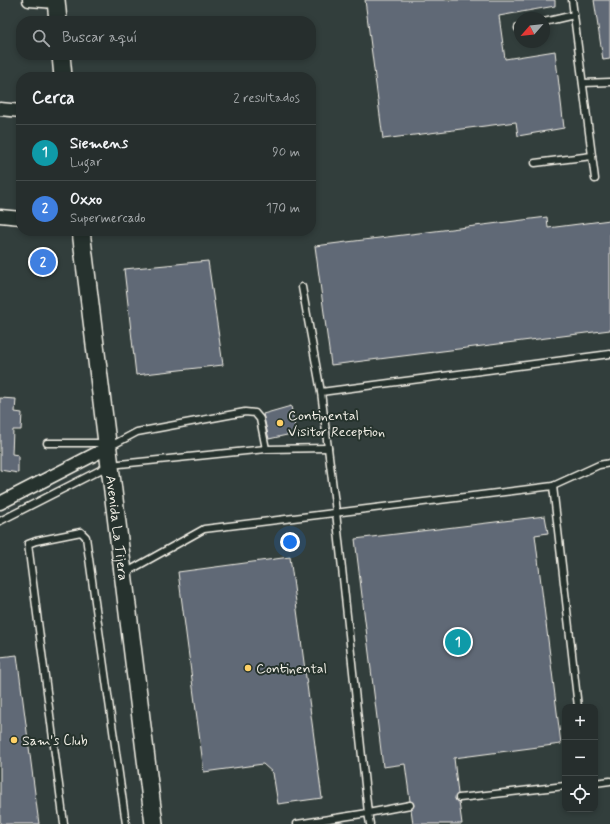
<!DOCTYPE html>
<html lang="es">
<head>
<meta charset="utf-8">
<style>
	body { margin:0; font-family:Mynerve,sans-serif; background:#323a39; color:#f1f3f6 }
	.controls { position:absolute; right:12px; bottom:12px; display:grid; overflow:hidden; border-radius:8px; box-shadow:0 2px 6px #0003 }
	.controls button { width:36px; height:36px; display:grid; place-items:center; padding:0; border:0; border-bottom:1px solid #424a49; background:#262e2d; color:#f1f3f6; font:20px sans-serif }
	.compass { position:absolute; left:514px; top:12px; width:36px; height:36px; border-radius:50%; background:#262e2d; box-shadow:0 2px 6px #0003; rotate:242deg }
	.you { position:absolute; left:290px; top:542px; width:14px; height:14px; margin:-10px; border:3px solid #fff; border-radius:50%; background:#1a73e8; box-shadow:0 0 0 6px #1a73e833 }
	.badge { display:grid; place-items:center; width:26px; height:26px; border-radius:50%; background:#8c9099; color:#fff; font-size:13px; font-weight:700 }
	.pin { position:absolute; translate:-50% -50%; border:2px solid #fff; box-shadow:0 1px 4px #0006 }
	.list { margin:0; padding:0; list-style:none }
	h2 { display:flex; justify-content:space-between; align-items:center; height:52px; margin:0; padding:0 16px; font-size:17px }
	h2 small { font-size:13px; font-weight:400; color:#a4a8aa }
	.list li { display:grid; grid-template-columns:26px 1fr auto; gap:12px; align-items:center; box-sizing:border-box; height:56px; padding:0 16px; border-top:1px solid #424a49 }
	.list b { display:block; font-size:15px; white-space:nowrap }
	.list p { margin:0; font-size:13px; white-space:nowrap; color:#a4a8aa }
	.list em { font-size:13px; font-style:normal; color:#a4a8aa }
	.icon { flex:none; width:22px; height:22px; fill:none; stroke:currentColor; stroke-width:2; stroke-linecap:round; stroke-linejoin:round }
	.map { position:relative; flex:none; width:610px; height:824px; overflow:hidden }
	.search { position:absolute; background:#262e2d; box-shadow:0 2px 6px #0003; left:16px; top:16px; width:300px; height:44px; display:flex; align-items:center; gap:10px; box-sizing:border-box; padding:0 14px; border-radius:16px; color:#a4a8aa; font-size:15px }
	.panel { position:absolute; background:#262e2d; box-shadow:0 2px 6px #0003; left:16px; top:72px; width:300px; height:164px; border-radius:16px }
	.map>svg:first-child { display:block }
</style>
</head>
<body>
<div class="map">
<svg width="610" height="824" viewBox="0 0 610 824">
	<rect width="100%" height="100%" fill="#323e3c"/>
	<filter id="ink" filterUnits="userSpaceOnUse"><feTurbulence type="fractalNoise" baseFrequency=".025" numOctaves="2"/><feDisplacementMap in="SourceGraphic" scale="8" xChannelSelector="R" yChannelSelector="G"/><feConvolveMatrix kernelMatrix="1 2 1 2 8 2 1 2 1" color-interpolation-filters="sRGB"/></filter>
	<g filter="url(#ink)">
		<!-- building -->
		<g fill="#606976" stroke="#f4f1e8">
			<path d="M365,0h190v6l-56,10 6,43 50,-8 9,77 -46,8 -2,-14 -133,17z"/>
			<path d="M594,0h16v59l-7,1z"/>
			<path d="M547,217l1,11 62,-8v110l-279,35 -16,-119z"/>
			<path d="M208,261l15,104 -87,10 -12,-106z"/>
			<path d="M0,398l16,1 -1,13 7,1 -1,17h-8l-1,24 6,1v18l-18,-3z"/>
			<path d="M291,406l5,27 -27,6 -6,-25z"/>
			<path d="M545,516l3,17 -13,2 26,209 -107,14 4,36 -3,5 4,3 3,22h-49l-2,-15 3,-4 -4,-4 -5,-37 -22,3 -28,-228z"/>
			<path d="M290,557l32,241 -44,6 -5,-31 -10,-9 -59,8 -26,-200z"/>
			<path d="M17,655l22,169h-39v-167z"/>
		</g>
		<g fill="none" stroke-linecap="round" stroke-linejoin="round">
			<!-- lane casing -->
			<g stroke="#f4f1e8" stroke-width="9">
				<g id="lane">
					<path d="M572,0l23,179"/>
					<path d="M544,22l30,-7"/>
					<path d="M518,28h2"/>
					<path d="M583,83l27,-1"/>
					<path d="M535,163l57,-7"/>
					<path d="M321,392l289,-38"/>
					<path d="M47,443h59"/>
					<path d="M109,447l28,-15 108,-20 10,1 5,6 6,30"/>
					<path d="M553,486l25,221"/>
					<path d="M0,521l110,-56 156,-16 62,-1"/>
					<path d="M125,573l79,-44 349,-43 46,-21 11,-2"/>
					<path d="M595,783l15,-2"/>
					<path d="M459,798l106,-12"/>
					<path d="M64,824l-36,-280 8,-3 45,-9 5,5 40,287"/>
					<path d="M297,824l71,-11 -32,-301 -15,-120 -19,-105"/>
					<path d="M370,824l-2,-11 42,-8"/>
				</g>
			</g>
			<!-- street casing -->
			<g stroke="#f4f1e8" stroke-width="15">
				<g id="street">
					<path d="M29,0l27,2"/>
					<path d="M0,109l21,2"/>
					<path d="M0,216l21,2"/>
					<path d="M0,503l107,-55"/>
				</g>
			</g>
			<!-- secondary casing -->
			<g stroke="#f4f1e8" stroke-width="20">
				<g id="secondary">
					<path d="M56,0l2,21"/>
					<path d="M61,55l2,22"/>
					<path id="s1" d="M81,231l73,593"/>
				</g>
			</g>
			<!-- lane -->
			<use href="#lane" stroke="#26332d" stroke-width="6"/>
			<!-- street -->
			<use href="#street" stroke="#26332d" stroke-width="12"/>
			<!-- secondary -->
			<use href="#secondary" stroke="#26332d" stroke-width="17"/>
		</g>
	</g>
	<!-- markers -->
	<g fill="#ffd166" stroke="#26332d" stroke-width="1.5">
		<circle cx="280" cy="423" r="4"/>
		<circle cx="248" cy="668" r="4"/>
		<circle cx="14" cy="740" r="4"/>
	</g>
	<g text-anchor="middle" stroke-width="4" stroke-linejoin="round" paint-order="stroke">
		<!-- poi labels -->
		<g font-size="14" fill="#f4f1e8" stroke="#26332d" text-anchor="start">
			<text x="288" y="420">Continental<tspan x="288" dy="16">Visitor Reception</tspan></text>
			<text x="256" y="673">Continental</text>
			<text x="22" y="745">Sam's Club</text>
		</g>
		<!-- street labels -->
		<g font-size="14" fill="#f4f1e8" stroke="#26332d">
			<text dy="5" stroke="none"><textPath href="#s1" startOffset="299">Avenida La Tijera</textPath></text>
		</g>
	</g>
</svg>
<div class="controls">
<button>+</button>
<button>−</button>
<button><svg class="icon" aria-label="locate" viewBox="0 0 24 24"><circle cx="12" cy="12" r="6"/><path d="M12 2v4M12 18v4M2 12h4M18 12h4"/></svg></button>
</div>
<svg class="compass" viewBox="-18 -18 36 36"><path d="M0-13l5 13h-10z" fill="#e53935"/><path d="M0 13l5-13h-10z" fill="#a4a8aa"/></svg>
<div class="you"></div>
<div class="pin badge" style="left:458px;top:642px;background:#0f9aa8">1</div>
<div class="pin badge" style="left:43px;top:262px;background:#3f7fe0">2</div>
<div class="search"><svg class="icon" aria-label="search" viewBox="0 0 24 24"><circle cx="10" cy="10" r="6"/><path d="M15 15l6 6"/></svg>Buscar aquí</div>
<section class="panel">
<h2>Cerca<small>2 resultados</small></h2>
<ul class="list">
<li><span class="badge" style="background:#0f9aa8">1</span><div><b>Siemens</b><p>Lugar</p></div><em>90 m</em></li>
<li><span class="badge" style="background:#3f7fe0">2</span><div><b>Oxxo</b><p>Supermercado</p></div><em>170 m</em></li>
</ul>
</section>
</div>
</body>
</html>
